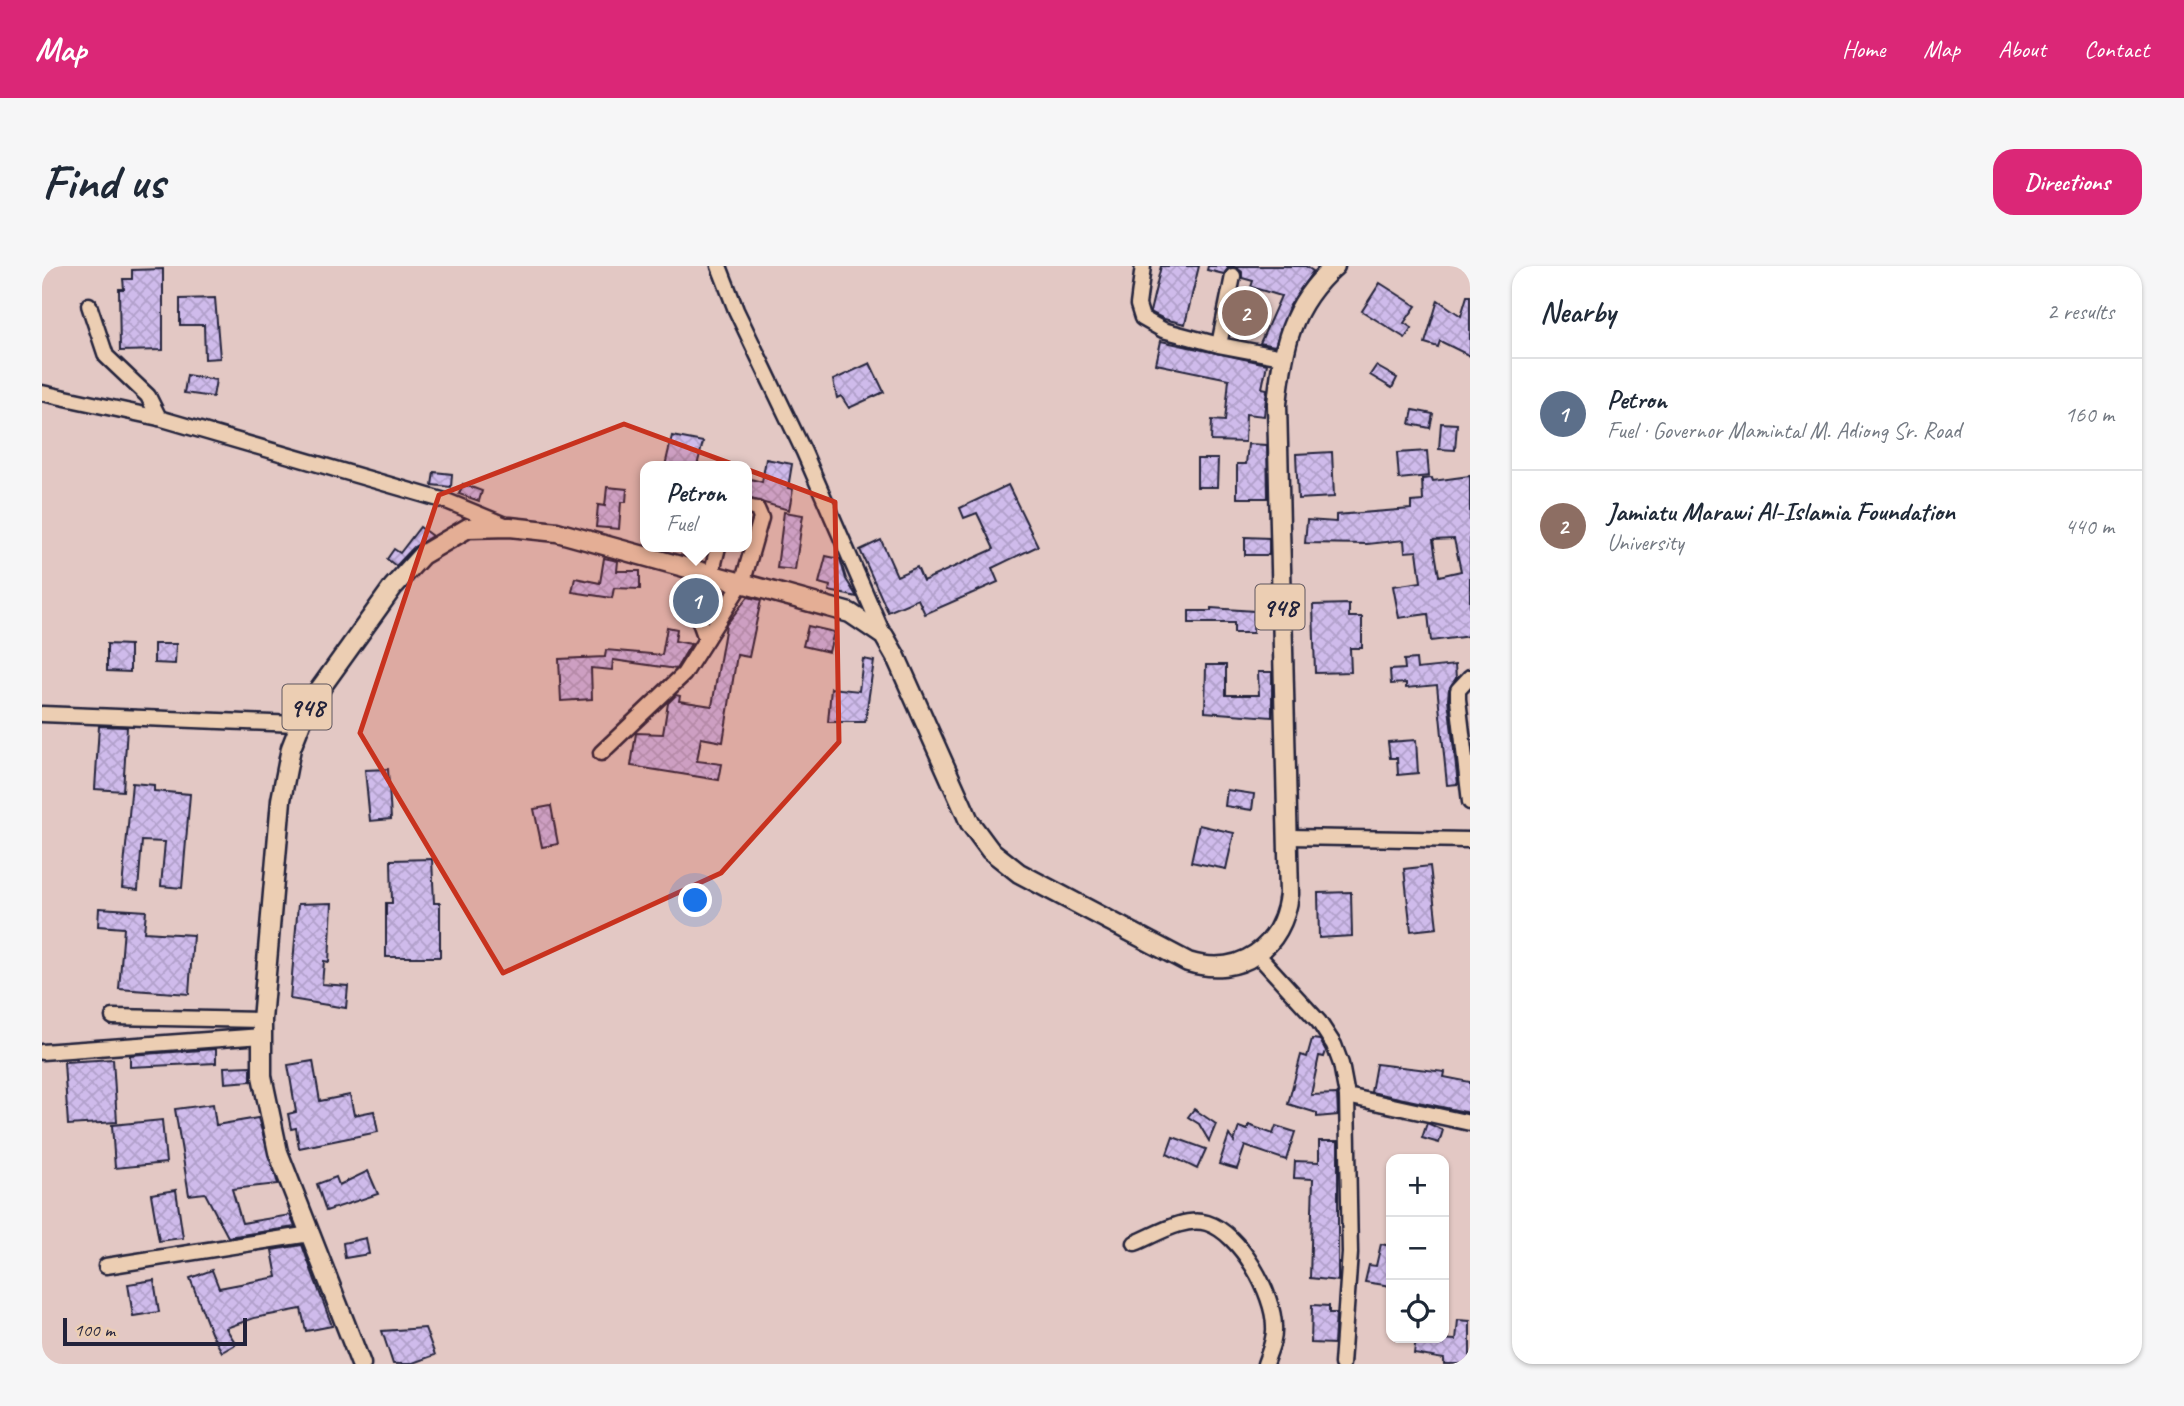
<!DOCTYPE html>
<html lang="en">
<head>
<meta charset="utf-8">
<style>
	body { margin:0; font-family:Caveat,sans-serif; background:#f6f6f7; color:#1f2937 }
	.controls { position:absolute; right:21px; bottom:21px; display:grid; overflow:hidden; border-radius:14px; box-shadow:0 2px 5px #0004 }
	.controls button { width:63px; height:63px; display:grid; place-items:center; padding:0; border:0; border-bottom:2px solid #e0e1e3; background:#fff; color:#1f2937; font:35px sans-serif }
	.scale { position:absolute; left:21px; bottom:18px; width:184px; box-sizing:border-box; padding-left:7px; border:4px solid #22223b; border-top:0; font-size:19px; line-height:24px; white-space:nowrap; color:#22223b; -webkit-text-stroke:5px #ecceb3; paint-order:stroke }
	.you { position:absolute; left:654px; top:635px; width:24px; height:24px; margin:-18px; border:5px solid #fff; border-radius:50%; background:#1a73e8; box-shadow:0 0 0 10px #1a73e833 }
	.badge { display:grid; place-items:center; width:46px; height:46px; border-radius:50%; background:#db2777; color:#fff; font-size:23px; font-weight:700 }
	.pin { position:absolute; translate:-50% -50%; border:4px solid #fff; box-shadow:0 2px 7px #0006 }
	.popup { position:absolute; left:598px; top:195px; width:112px; height:91px; box-sizing:border-box; display:grid; place-content:center; border-radius:14px; background:#fff; filter:drop-shadow(0 2px 5px #0005); font-size:23px; white-space:nowrap; color:#747a83 }
	.popup b { font-size:26px; color:#1f2937 }
	.popup::after { content:''; position:absolute; left:50%; top:100%; margin-left:-14px; border:14px solid transparent; border-top-color:#fff }
	.list { margin:0; padding:0; list-style:none }
	h2 { display:flex; justify-content:space-between; align-items:center; height:91px; margin:0; padding:0 28px; font-size:30px }
	h2 small { font-size:23px; font-weight:400; color:#747a83 }
	.list li { display:grid; grid-template-columns:46px 1fr auto; gap:21px; align-items:center; box-sizing:border-box; height:112px; padding:0 28px; border-top:2px solid #e0e1e3 }
	.list b { display:block; font-size:26px; white-space:nowrap }
	.list p { margin:0; font-size:23px; white-space:nowrap; color:#747a83 }
	.list em { font-size:23px; font-style:normal; color:#747a83 }
	.icon { flex:none; width:38px; height:38px; fill:none; stroke:currentColor; stroke-width:2; stroke-linecap:round; stroke-linejoin:round }
	.map { position:relative; flex:none; width:1428px; height:1098px; overflow:hidden; border-radius:21px }
	header { display:flex; align-items:center; gap:42px; box-sizing:border-box; height:98px; padding:0 35px; background:#db2777; color:#fff }
	header strong { font-size:33px }
	nav { display:flex; gap:38px; margin-inline-start:auto; font-size:24px }
	.intro { display:flex; align-items:center; justify-content:space-between; box-sizing:border-box; height:168px; padding:0 42px }
	h1 { margin:0; font-size:49px }
	.button { padding:18px 32px; border-radius:21px; background:#db2777; color:#fff; font-size:24px; font-weight:700 }
	main { display:flex; gap:42px; padding:0 42px }
	aside { flex:1; background:#fff; border-radius:21px; box-shadow:0 2px 5px #0004 }
	.map>svg:first-child { display:block }
</style>
</head>
<body>
<header>
<strong>Map</strong>
<nav><a>Home</a><a>Map</a><a>About</a><a>Contact</a></nav>
</header>
<div class="intro"><h1>Find us</h1><a class="button">Directions</a></div>
<main>
<div class="map">
<svg width="1428" height="1098" viewBox="0 0 1428 1098">
	<defs>
		<pattern id="building-cross-hatch" width="8" height="8" patternUnits="userSpaceOnUse" patternTransform="scale(1.75)"><rect width="8" height="8" fill="#cfbbeb"/><path d="M0 0l8 8M0 8l8-8" fill="none" stroke="#b1a0ca"/></pattern>
	</defs>
	<rect width="100%" height="100%" fill="#e3c8c4"/>
	<filter id="ink" filterUnits="userSpaceOnUse"><feTurbulence type="fractalNoise" baseFrequency=".0143" numOctaves="2"/><feDisplacementMap in="SourceGraphic" scale="14" xChannelSelector="R" yChannelSelector="G"/><feConvolveMatrix kernelMatrix="1 2 1 2 8 2 1 2 1" color-interpolation-filters="sRGB"/></filter>
	<g filter="url(#ink)">
		<!-- building -->
		<g fill="url(#building-cross-hatch)" stroke="#22223b" stroke-width="2" fill-rule="evenodd">
			<path d="M1119,0h38l-14,58 -21,-5 -14,-7z"/>
			<path d="M1166,0h97l8,5 -24,36 -14,39 -15,-3 21,-47 -30,-9 2,-6 -11,-3v-6l-6,-5h-7l-5,7 -17,-4z"/>
			<path d="M121,3v81l-43,1 -1,-62h5l-1,-10h9v-9z"/>
			<path d="M1338,17l36,23 -12,17 8,5 -7,10 -43,-27z"/>
			<path d="M1425,30h3v60l-30,-15 -2,6 -13,-4 13,-43 23,16z"/>
			<path d="M173,32l5,60 -15,1 -1,-34h-24v-26z"/>
			<path d="M1119,75l106,23 -5,24 5,1 -3,27 -18,-2 -1,28 -34,-1 1,-21 13,1 4,-42 -73,-15z"/>
			<path d="M828,97l14,29 -35,16 -8,-12 -4,2 -4,-18z"/>
			<path d="M1334,100l21,12 -5,10 -22,-13z"/>
			<path d="M145,109l29,5 -3,17 -29,-4z"/>
			<path d="M1371,144l20,4 -3,14 -20,-4z"/>
			<path d="M1399,157l16,1 -2,26 -16,-1z"/>
			<path d="M630,170l31,6 -6,24h-32z"/>
			<path d="M1206,178l19,1 1,53h-31v-34h9z"/>
			<path d="M1385,185l2,25 -30,3 -2,-26z"/>
			<path d="M1290,186l2,45 -36,2 -2,-45z"/>
			<path d="M724,193l26,5 -4,24 5,1 -4,21 -42,-12v-20l15,4z"/>
			<path d="M1155,193h21l-1,28h-20z"/>
			<path d="M392,206l18,2 -1,13 -19,-2z"/>
			<path d="M1428,210v160l-39,5 -3,-27 -29,4 -6,-32 28,-4 -4,-31 -12,1 -1,-12 -37,4 -62,-1 2,-23 29,2v-7l75,-6v-7l12,-1 -1,-22 10,-1 1,3zM1412,273l7,32 -22,5 -6,-36z"/>
			<path d="M421,218l19,7 -3,10 -20,-7z"/>
			<path d="M966,219l30,61 -46,22 6,14 -73,32 -7,-15 -30,13 -28,-62 21,-10 16,36 20,-9 6,14 71,-32 -17,-36 -13,5 -4,-10z"/>
			<path d="M565,221l20,2 -1,13h-5l-2,27 -23,-2 2,-22 7,1z"/>
			<path d="M742,246l19,3 -8,55 -18,-2z"/>
			<path d="M378,261l12,9 -18,11 -18,19 -9,-7 7,-10 6,4z"/>
			<path d="M1203,271l24,1v17h-24z"/>
			<path d="M784,290l14,3 6,20 11,18 -28,-6 1,-5 -11,-3z"/>
			<path d="M562,292l14,3 -1,10h23v18l-26,-1 -2,10 -40,-6 3,-14 25,5z"/>
			<path d="M664,323l18,4 -8,12 -12,-3z"/>
			<path d="M706,331l13,3 -12,57 -12,-2 -14,87 -22,-4 -4,23 25,3 -3,16 -88,-14 5,-33 27,1 5,-31 8,-8 4,1 -1,5 33,5 14,-81z"/>
			<path d="M1307,338v13h13v31h-12l1,24 -36,1 -2,-68z"/>
			<path d="M1169,342l43,3 -1,22h-19v-10h-45v-12h22z"/>
			<path d="M766,360l26,6 -5,20 -26,-6z"/>
			<path d="M625,361l10,2 -2,12 16,3 -15,25 -63,-9 -1,10 -21,-2 1,31 -31,2 -2,-42 46,-2 1,-7 56,5z"/>
			<path d="M65,378l23,1v27l-23,-1z"/>
			<path d="M112,378h22l-1,20 -21,-1z"/>
			<path d="M821,393l11,2 -9,61h-37l3,-34 28,3z"/>
			<path d="M1374,393l1,10 38,-4 1,13 -7,11 -1,10 10,85 -11,1 -10,-100 -31,3v-5l-15,1 -1,-14 15,-1 -1,-9z"/>
			<path d="M1164,399h20v30h33l-1,-23h14v45l-67,-5z"/>
			<path d="M57,460l28,1 -4,64 -28,-2z"/>
			<path d="M1374,474l2,33 -20,2 -1,-17h-7l-2,-16z"/>
			<path d="M346,503l3,50 -21,2 -5,-51z"/>
			<path d="M90,517l22,2v6l36,3 -8,94 -21,-2 4,-44 -23,-1 -4,49 -16,-2z"/>
			<path d="M1185,524l27,4 -2,16 -27,-4z"/>
			<path d="M509,540l7,38 -16,3 -8,-38z"/>
			<path d="M1157,559l35,8 -8,36 -35,-7z"/>
			<path d="M390,593l2,44h6v54h-54v-54h6l-1,-43z"/>
			<path d="M1388,600l7,62 -26,3 -7,-62z"/>
			<path d="M1309,626l1,44 -33,2 -1,-45z"/>
			<path d="M290,637l-3,59 -5,-1 -2,23 26,2 -2,22 -56,-9 8,-95z"/>
			<path d="M57,642l47,3 -2,21 49,3 -4,59 -70,-5 5,-61 -26,-2z"/>
			<path d="M1270,773l8,1 6,11 -2,6 -5,-1 -8,39 26,-1 1,21 -21,2v-4l-29,-9 13,-49 6,2z"/>
			<path d="M174,783v14l-86,4v-12z"/>
			<path d="M71,793l4,63 -49,3 -4,-63z"/>
			<path d="M271,795l7,40 30,-6 4,20 20,-4 4,21 -79,16 -3,-20 -5,1 -3,-15 8,-2 -8,-47z"/>
			<path d="M1334,798l69,8 -1,5 26,5v31l-99,-21z"/>
			<path d="M209,800v15l-26,2 -1,-16z"/>
			<path d="M171,838l3,21 42,-7 20,66 -46,5 10,34 48,-8 5,12 -67,10 -23,-44 -16,2 -14,-86z"/>
			<path d="M1152,843l22,15 -7,17 -10,-17 -11,-7z"/>
			<path d="M120,854l4,43 -51,5 -3,-43z"/>
			<path d="M1385,857l16,7 -4,13 -17,-5z"/>
			<path d="M1207,859l24,9 3,-8 19,6 -9,28 -41,-14 -8,23 -18,-5 10,-29 5,7 5,-15 8,3z"/>
			<path d="M1131,871l33,12 -9,20 -30,-15z"/>
			<path d="M1277,875h19v140l-28,-3 3,-99 -19,-1 1,-17 24,1z"/>
			<path d="M326,905l10,23 -52,17 -9,-27 19,-7 3,8z"/>
			<path d="M134,924l7,48 -24,3 -8,-47z"/>
			<path d="M324,972l3,16 -24,4 -2,-15z"/>
			<path d="M1339,978l10,2v40l-26,-4 4,-17 7,1z"/>
			<path d="M260,979l30,81 -26,5 -5,-22 -47,9 -28,10 10,16 -14,8 -11,-19 -21,-55 22,-8 7,18 58,-11 -5,-27z"/>
			<path d="M112,1014l5,32 -26,4 -5,-32z"/>
			<path d="M1270,1039l17,1v7h7l-2,31 -23,-1z"/>
			<path d="M1416,1054l12,1v43h-26v-5l-30,-5 2,-16 40,2z"/>
			<path d="M383,1062l10,27 -25,9h-17l-11,-33z"/>
		</g>
		<g fill="none" stroke-linecap="round" stroke-linejoin="round">
			<!-- minor casing -->
			<g stroke="#22223b" stroke-width="19">
				<g id="minor">
					<path d="M677,0l17,44 68,142 80,184"/>
					<path d="M1101,0l-5,39 4,13 21,12 56,15"/>
					<path d="M1191,10l-14,69 63,12"/>
					<path d="M47,39l17,51 42,40 11,22"/>
					<path d="M0,127l117,25 290,84 56,23"/>
					<path d="M654,305l-2,34 12,34"/>
					<path d="M669,309l7,-28"/>
					<path d="M1428,411l-12,13v9l12,103"/>
					<path d="M0,448l256,10"/>
					<path d="M559,487l83,-79 59,-93 18,-63 -4,-9 -10,-2"/>
					<path d="M1246,571l182,3"/>
					<path d="M1214,687l63,69 15,23 7,19 6,32 3,157 -8,111"/>
					<path d="M71,751l149,3"/>
					<path d="M0,786l220,-16"/>
					<path d="M1305,830l123,27"/>
					<path d="M1093,977c20,-8 49,-27 72,-20 33,10 67,71 67,104 1,13 -5,25 -9,37"/>
					<path d="M64,1000l204,-32"/>
				</g>
			</g>
			<!-- major casing -->
			<g stroke="#22223b" stroke-width="23">
				<path id="major" d="M319,1098l-83,-212 -16,-76v-56l19,-220 10,-52 16,-41 86,-120 29,-32 46,-27 42,-1 47,5 293,81 34,23 12,21 74,166 20,27 29,23 169,89c52,16 95,-14 101,-68l-12,-490c6,-57 13,-98 58,-138"/>
			</g>
			<!-- minor -->
			<use href="#minor" stroke="#ecceb3" stroke-width="14"/>
			<!-- major -->
			<use href="#major" stroke="#ecceb3" stroke-width="18"/>
		</g>
	</g>
	<!-- marked area -->
	<path fill="#c8321e" fill-opacity="0.2" stroke="#c8321e" stroke-width="5" stroke-linejoin="round" d="M582,158l211,78 4,240 -118,131 -218,100 -143,-240 79,-238z"/>
	<g text-anchor="middle" stroke-width="5" stroke-linejoin="round" paint-order="stroke">
		<!-- shield labels -->
		<g fill="#ecceb3" stroke="#5f565f" stroke-width="2">
			<rect x="1213.5" y="318.5" width="49" height="45" rx="5"/>
			<rect x="240.5" y="418.5" width="49" height="45" rx="5"/>
		</g>
		<g font-size="26" font-weight="bold" fill="#22223b">
			<text x="1238" y="350">948</text>
			<text x="265" y="450">948</text>
		</g>
	</g>
</svg>
<div class="controls">
<button>+</button>
<button>−</button>
<button><svg class="icon" aria-label="locate" viewBox="0 0 24 24"><circle cx="12" cy="12" r="6"/><path d="M12 2v4M12 18v4M2 12h4M18 12h4"/></svg></button>
</div>
<div class="scale">100 m</div>
<div class="you"></div>
<div class="pin badge" style="left:654px;top:335px;background:#5c6f8a">1</div>
<div class="popup"><b>Petron</b>Fuel</div>
<div class="pin badge" style="left:1203px;top:47px;background:#8d6e63">2</div>
</div>
<aside>
<h2>Nearby<small>2 results</small></h2>
<ul class="list">
<li><span class="badge" style="background:#5c6f8a">1</span><div><b>Petron</b><p>Fuel · Governor Mamintal M. Adiong Sr. Road</p></div><em>160 m</em></li>
<li><span class="badge" style="background:#8d6e63">2</span><div><b>Jamiatu Marawi Al-Islamia Foundation</b><p>University</p></div><em>440 m</em></li>
</ul>
</aside>
</main>
</body>
</html>
